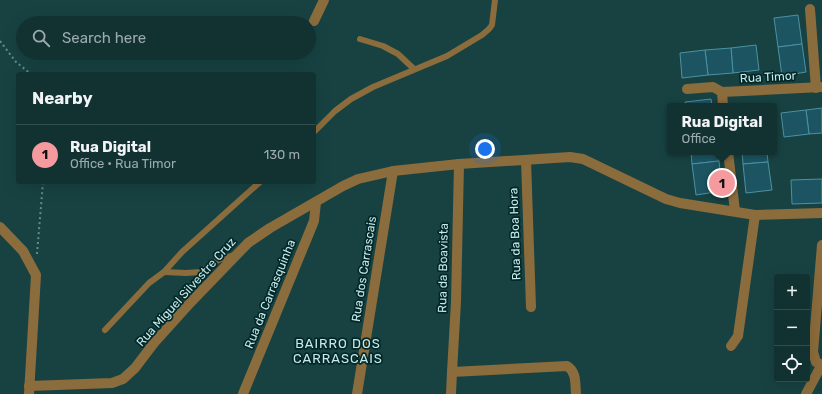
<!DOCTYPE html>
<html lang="en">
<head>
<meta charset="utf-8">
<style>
	body { margin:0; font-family:Rubik,sans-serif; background:#1b3a3a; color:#f1f3f6 }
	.controls { position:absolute; right:12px; bottom:12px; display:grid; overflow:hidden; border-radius:4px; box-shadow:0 4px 16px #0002 }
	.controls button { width:36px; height:36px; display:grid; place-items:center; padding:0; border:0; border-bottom:1px solid #314d4d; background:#123232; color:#f1f3f6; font:20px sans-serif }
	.you { position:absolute; left:485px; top:149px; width:14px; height:14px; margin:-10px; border:3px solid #fff; border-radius:50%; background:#1a73e8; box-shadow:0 0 0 6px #1a73e833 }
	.badge { display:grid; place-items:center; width:26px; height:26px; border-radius:50%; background:#f59b9f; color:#111; font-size:13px; font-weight:700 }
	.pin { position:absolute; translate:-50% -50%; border:2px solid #fff; box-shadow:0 1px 4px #0006 }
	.popup { position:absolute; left:667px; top:103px; width:110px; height:52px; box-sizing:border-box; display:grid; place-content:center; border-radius:4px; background:#123232; filter:drop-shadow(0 1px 3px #0005); font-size:13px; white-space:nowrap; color:#9caaac }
	.popup b { font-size:15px; color:#f1f3f6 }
	.popup::after { content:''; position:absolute; left:50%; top:100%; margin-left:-8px; border:8px solid transparent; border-top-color:#123232 }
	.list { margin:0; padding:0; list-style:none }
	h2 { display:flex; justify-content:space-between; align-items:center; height:52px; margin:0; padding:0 16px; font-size:17px }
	h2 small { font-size:13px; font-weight:400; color:#9caaac }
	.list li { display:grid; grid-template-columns:26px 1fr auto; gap:12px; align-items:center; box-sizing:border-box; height:60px; padding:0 16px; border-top:1px solid #314d4d }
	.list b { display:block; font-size:15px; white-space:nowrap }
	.list p { margin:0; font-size:13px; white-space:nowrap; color:#9caaac }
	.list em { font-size:13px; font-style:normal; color:#9caaac }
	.icon { flex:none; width:22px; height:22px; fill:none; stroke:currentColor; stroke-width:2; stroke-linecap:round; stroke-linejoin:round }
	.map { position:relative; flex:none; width:822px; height:394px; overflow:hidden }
	.search { position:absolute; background:#123232; box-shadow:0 4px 16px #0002; left:16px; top:16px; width:300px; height:44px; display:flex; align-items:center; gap:10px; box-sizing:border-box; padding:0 14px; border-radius:22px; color:#9caaac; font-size:15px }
	.panel { position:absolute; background:#123232; box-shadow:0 4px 16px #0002; left:16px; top:72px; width:300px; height:112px; border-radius:4px }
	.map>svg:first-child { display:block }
</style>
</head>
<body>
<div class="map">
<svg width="822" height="394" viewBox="0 0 822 394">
	<rect width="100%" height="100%" fill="#184242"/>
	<!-- building -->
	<g fill="#1c5462" stroke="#4a92a4">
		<path d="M798,15l4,29 -24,3 -4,-29z"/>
		<path d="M802,44l4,28 -24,4 -4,-29z"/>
		<path d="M756,45l3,25 -26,3 -2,-25z"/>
		<path d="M731,48l2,25 -25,2 -3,-25z"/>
		<path d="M705,50l3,25 -26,3 -2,-25z"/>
		<path d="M711,99l1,7h-27v-4z"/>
		<path d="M822,108v25l-13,1 -3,-24z"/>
		<path d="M806,110l3,24 -25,3 -3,-24z"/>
		<path d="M691,152h27l1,9 -27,3z"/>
		<path d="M742,152h25l1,10 -25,2z"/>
		<path d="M719,161l3,30 -26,4 -4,-31z"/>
		<path d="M768,162l4,28 -26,3 -3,-29z"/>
		<path d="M822,179v24l-30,1 -1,-24z"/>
	</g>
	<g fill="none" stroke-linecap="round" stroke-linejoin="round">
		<!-- path -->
		<g stroke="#648c8c" stroke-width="2" stroke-dasharray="2 3" stroke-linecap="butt">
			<path d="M0,41l16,21 15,12"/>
			<path d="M37,254l6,-72"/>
		</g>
		<!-- service -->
		<g stroke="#8b6c3c" stroke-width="6">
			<path d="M360,39l23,7 15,8 16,15"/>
			<path d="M314,132l21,-21 16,-12 22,-12 74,-31 35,-21 7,-6 3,-4 3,-25"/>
			<path d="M164,272l22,1 15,-1 15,-11 18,-6"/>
			<path d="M105,330l44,-47 15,-11 18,-20 78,-70"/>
		</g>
		<!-- minor -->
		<g stroke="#8b6c3c" stroke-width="10">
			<path d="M810,9l6,79"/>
			<path d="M314,21l10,-21"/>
			<path d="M687,89l26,-2 9,5 100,-5"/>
			<path d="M722,92l1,14"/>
			<path d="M728,152l7,59"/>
			<path d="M526,160l5,147"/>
			<path d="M459,164l-3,138 -4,70 115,-6c10,6 8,18 9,28"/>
			<path d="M0,227l23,24 13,24 -7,119"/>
			<path d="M731,346l7,-10 17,-121"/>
			<path d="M821,365l-5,-3 -3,-10 9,-107"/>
			<path d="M29,386l83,-3 11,-4 12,-11 19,-25 37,-41 57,-59 22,-15 73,-42 15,-7 35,-8 66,-7 111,-7 13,2 83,40 14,4 75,12 67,-2"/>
			<path d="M243,394l71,-173 2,-19"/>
			<path d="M357,394l36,-223"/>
			<path d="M451,394l1,-22"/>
			<path d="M806,394l16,-30"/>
		</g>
	</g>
	<g text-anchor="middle" stroke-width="3.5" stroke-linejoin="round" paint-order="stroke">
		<!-- street labels -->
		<g font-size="12" fill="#c5eaea" stroke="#042728">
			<text transform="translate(768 77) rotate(-3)" y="4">Rua Timor</text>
			<text transform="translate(515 234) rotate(-92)" y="4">Rua da Boa Hora</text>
			<text transform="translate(443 268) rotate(-89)" y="4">Rua da Boavista</text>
			<text transform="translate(364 269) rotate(-81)" y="4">Rua dos Carrascais</text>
			<text transform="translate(186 292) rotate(-48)" y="4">Rua Miguel Silvestre Cruz</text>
			<text transform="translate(270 294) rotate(-68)" y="4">Rua da Carrasquinha</text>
		</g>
		<!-- neighbourhood labels -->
		<g font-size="13" letter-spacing="1" fill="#c5eaea" stroke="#042728">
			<text x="338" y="348">BAIRRO DOS<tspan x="338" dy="15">CARRASCAIS</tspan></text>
		</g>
	</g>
</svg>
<div class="controls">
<button>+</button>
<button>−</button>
<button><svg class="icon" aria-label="locate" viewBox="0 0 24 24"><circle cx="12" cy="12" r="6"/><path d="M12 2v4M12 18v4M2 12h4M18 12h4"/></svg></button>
</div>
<div class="you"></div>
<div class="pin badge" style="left:722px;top:183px">1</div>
<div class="popup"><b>Rua Digital</b>Office</div>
<div class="search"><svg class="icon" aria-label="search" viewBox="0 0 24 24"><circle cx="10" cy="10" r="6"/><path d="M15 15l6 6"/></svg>Search here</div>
<section class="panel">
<h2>Nearby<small></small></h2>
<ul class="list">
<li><span class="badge">1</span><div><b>Rua Digital</b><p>Office · Rua Timor</p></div><em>130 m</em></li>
</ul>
</section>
</div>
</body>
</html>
